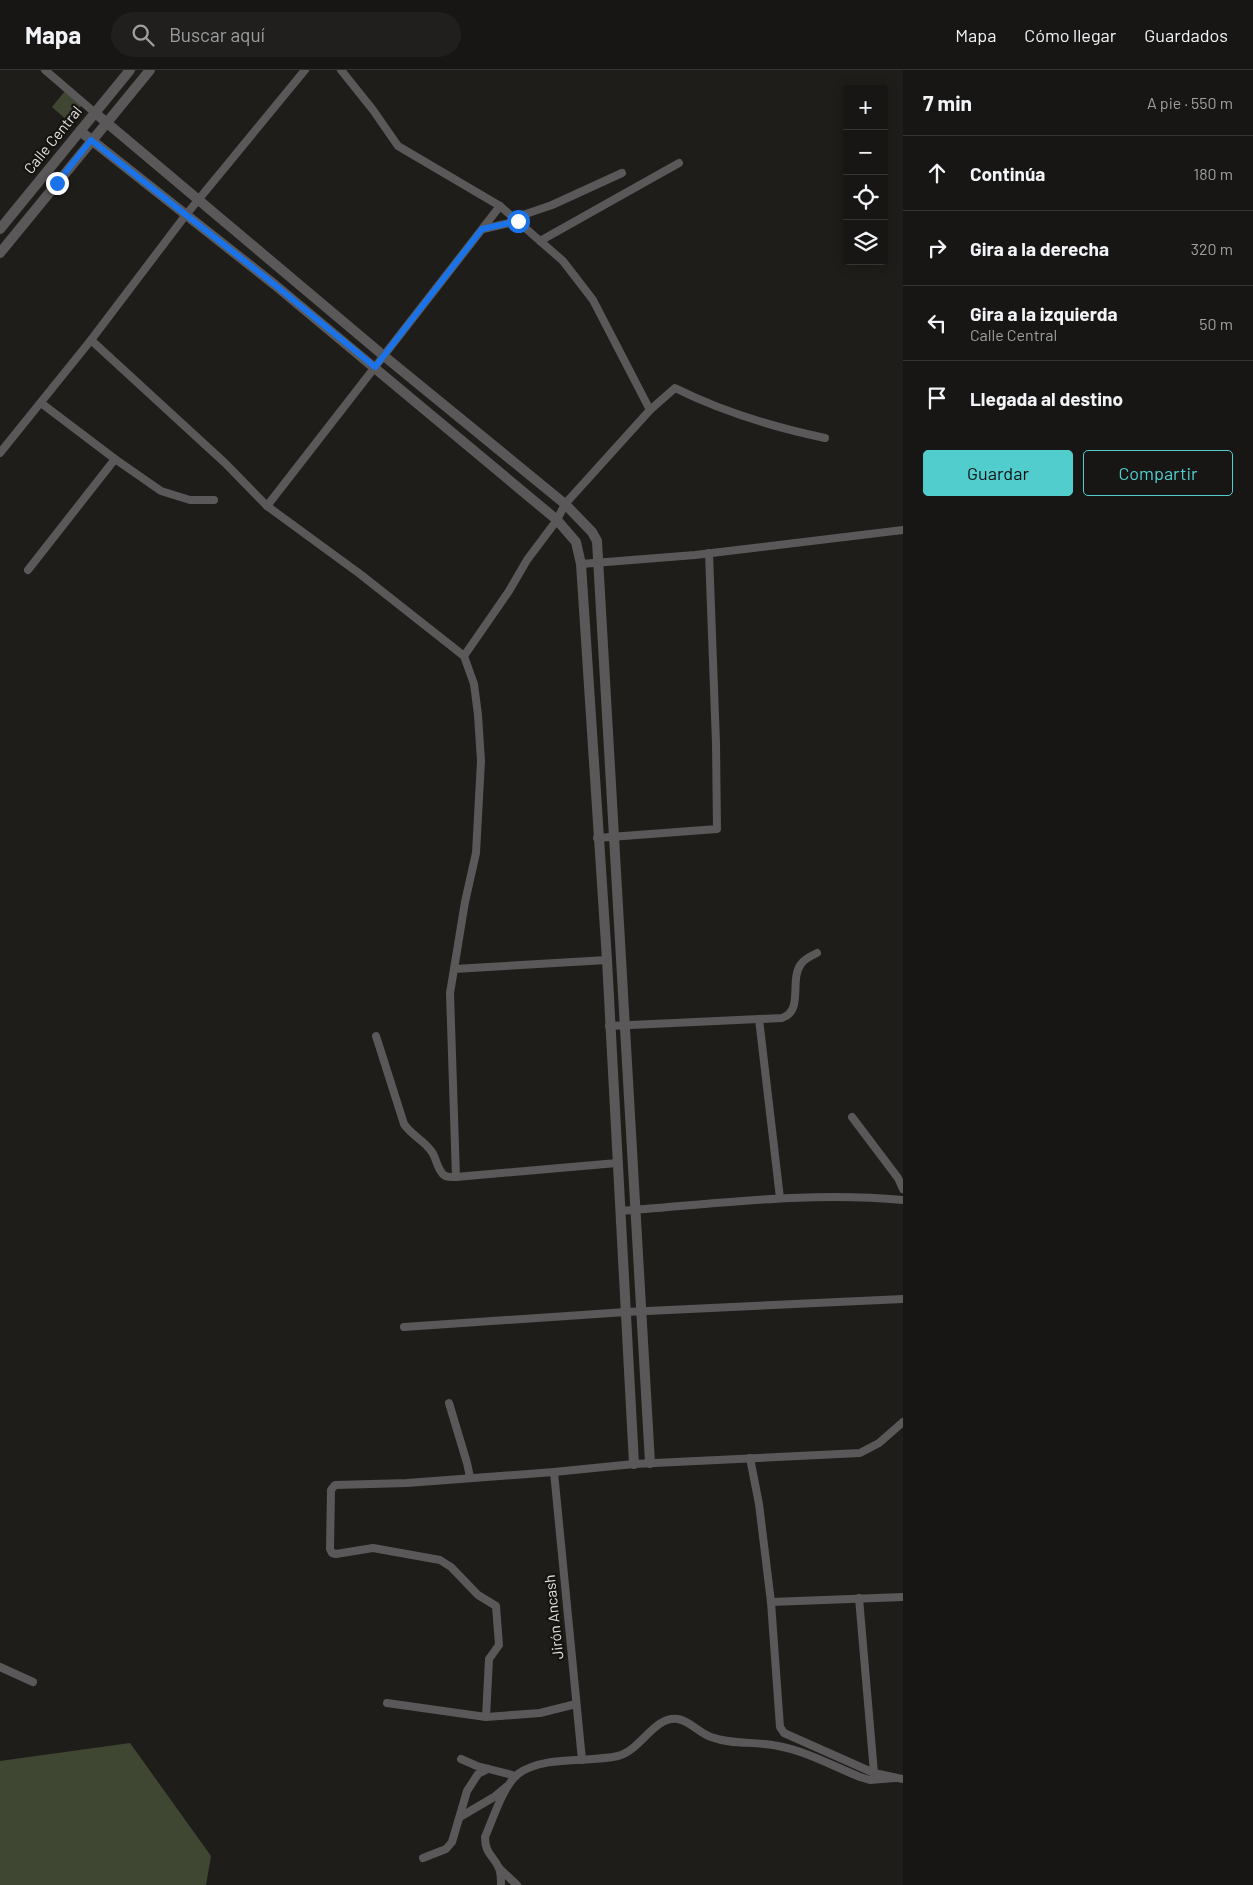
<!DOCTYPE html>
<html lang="es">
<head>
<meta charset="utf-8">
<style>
	body { margin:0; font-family:Barlow,sans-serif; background:#201f1d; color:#f1f3f6 }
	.controls { position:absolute; right:15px; top:15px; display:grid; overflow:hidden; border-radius:5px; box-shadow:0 2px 12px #0003 }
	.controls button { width:45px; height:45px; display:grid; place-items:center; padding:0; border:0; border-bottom:1px solid #363534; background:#171614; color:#f1f3f6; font:25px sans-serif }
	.stop { position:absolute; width:15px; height:15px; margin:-11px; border:4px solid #1a73e8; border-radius:50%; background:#fff }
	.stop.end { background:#1a73e8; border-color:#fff; box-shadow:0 1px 5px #0008 }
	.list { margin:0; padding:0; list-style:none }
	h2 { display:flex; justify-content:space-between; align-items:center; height:65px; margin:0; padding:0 20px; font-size:21px }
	h2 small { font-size:16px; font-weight:400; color:#9e9fa0 }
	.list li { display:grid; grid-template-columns:32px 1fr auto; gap:15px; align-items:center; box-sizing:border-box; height:75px; padding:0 20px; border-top:1px solid #363534 }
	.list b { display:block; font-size:19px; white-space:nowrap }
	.list p { margin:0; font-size:16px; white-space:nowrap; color:#9e9fa0 }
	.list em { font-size:16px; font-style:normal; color:#9e9fa0 }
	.actions { display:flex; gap:10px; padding:15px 20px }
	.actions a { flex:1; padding:11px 0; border:1px solid #52cdce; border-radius:5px; text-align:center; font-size:18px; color:#52cdce }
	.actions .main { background:#52cdce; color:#111 }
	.icon { flex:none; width:28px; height:28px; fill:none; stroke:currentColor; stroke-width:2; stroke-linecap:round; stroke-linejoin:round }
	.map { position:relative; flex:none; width:903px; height:1815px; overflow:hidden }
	header { display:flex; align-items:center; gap:30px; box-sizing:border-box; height:70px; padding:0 25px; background:#171614; border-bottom:1px solid #363534 }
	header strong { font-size:24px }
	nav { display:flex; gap:28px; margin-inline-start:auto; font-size:18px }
	.search { width:350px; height:45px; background:#201f1d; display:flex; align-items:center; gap:12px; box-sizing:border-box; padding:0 18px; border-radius:28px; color:#9e9fa0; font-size:19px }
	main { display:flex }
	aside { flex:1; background:#171614 }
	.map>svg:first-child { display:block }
</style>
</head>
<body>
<header>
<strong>Mapa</strong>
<div class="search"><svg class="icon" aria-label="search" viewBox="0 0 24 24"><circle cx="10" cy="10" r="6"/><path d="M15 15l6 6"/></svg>Buscar aquí</div>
<nav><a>Mapa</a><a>Cómo llegar</a><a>Guardados</a></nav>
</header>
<main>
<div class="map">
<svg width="903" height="1815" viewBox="0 0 903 1815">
	<rect width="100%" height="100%" fill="#1f1d1a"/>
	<!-- green -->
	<g fill="#3f4733">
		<path d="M65,21l17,14 -14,16 -16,-14z"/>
		<path d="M130,1673l81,113 -5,29h-206v-124z"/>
	</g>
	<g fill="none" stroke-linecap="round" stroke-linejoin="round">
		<!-- minor -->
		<g stroke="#5a5859" stroke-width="8">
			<path d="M45,0l49,42"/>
			<path d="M341,0l32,40 25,36 102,60 63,55 30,39 57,110"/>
			<path d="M514,148l38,-13 70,-32"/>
			<path d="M483,159l35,-8"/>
			<path d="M540,171l139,-78"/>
			<path d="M91,270l134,123 42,43 93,68 104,82 10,28 4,31 3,46 -5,92 -11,49 -11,67"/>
			<path d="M41,333l74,56 46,32 29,9h24"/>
			<path d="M0,383l91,-113 94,-124 120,-146"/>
			<path d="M267,436l233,-300"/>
			<path d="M581,494l114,-9 208,-25"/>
			<path d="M28,500l87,-111"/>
			<path d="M464,586l45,-65 18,-31 30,-40 8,-16 85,-94 25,-22c48,24 98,39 150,50"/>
			<path d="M597,768l120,-9 -1,-86 -7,-190"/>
			<path d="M759,949l21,179"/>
			<path d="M609,956l173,-8c22,-7 7,-38 19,-54 3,-5 10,-8 16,-11"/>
			<path d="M376,966l28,88c7,11 20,16 28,28 4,6 5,15 10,21 3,5 9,4 14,4l161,-14"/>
			<path d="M852,1047l46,61 5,11"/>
			<path d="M456,1107l-6,-184 4,-24 153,-9"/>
			<path d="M620,1141c94,-7 189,-20 283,-11"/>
			<path d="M404,1257l222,-15 277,-13"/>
			<path d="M449,1333l18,60 3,14"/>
			<path d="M750,1388l9,46 12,98 9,125 4,6 90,40 29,6"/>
			<path d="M554,1402l28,288"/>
			<path d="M859,1528l15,175"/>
			<path d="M771,1532l132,-5"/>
			<path d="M0,1597l33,15"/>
			<path d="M387,1633l99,14 54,-4 36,-9"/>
			<path d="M486,1647l3,-58 10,-14 -3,-39 -18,-11 -27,-28 -11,-7 -67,-12 -37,6 -4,-1 -2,-4 1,-59 4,-5 72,-2 147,-11 80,-8 226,-11 19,-10 24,-21"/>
			<path d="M461,1689l16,7 39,10"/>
			<path d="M460,1747l34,-20 12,-10"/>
			<path d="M423,1788l23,-9 6,-7 15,-51 11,-17 10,-5"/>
			<path d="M499,1798l18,17"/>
			<path d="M501,1815c0,-5 0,-12 -2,-17 -6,-13 -14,-14 -14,-31 8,-18 18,-51 33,-63 26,-19 70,-11 100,-18 22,-5 37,-41 60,-37 12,2 21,14 33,18 21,8 45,4 67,9 28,5 55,20 82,31l10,3 25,-2"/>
		</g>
		<!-- tertiary -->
		<g stroke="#5a5859" stroke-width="10">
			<path d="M94,42l290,244 181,148 27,28 5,9 53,922"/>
			<path d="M80,61l195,154 282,235 19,22 5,22 26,396 27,504"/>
			<path d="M0,159l130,-159"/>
			<path d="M0,183l150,-183"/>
		</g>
	</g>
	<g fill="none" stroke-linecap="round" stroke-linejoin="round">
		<!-- route -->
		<path stroke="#1a73e8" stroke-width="6" d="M57,113l34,-43 184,145 100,82 107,-138 36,-8"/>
	</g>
	<g text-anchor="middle" stroke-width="4.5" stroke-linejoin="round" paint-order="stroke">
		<!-- street labels -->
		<g font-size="15" fill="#e4e3e1" stroke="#161411">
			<text transform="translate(53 70) rotate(-51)" y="5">Calle Central</text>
			<text transform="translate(554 1547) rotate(-96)" y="5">Jirón Ancash</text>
		</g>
	</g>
</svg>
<div class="controls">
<button>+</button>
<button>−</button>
<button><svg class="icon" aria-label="locate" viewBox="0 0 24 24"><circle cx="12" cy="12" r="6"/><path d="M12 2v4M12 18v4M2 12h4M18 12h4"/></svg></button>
<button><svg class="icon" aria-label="layers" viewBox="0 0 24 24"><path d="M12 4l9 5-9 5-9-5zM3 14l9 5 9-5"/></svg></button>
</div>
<div class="stop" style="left:518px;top:151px"></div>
<div class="stop end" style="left:57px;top:113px"></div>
</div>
<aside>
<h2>7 min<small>A pie · 550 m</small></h2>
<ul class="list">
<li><svg class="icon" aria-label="ahead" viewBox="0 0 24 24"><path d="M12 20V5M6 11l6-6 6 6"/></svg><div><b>Continúa</b></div><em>180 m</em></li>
<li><svg class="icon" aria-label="right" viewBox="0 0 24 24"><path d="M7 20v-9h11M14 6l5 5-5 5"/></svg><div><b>Gira a la derecha</b></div><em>320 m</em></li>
<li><svg class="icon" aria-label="left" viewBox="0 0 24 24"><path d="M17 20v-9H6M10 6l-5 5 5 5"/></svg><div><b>Gira a la izquierda</b><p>Calle Central</p></div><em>50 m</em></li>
<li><svg class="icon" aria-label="arrive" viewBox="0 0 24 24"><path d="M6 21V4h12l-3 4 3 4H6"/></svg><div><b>Llegada al destino</b></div></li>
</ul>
<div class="actions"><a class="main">Guardar</a><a>Compartir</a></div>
</aside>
</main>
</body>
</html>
